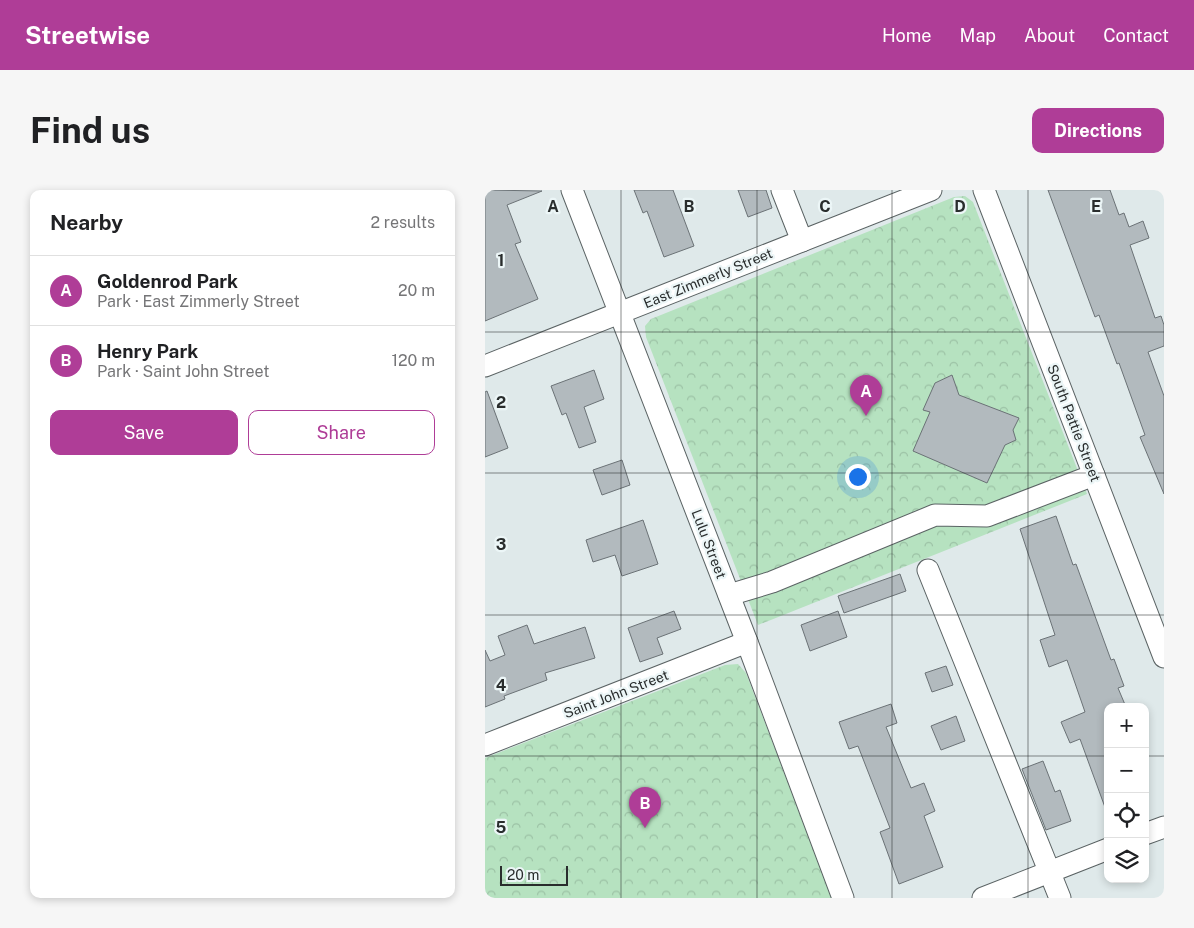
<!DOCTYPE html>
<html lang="en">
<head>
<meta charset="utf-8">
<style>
	body { margin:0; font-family:"Public Sans",sans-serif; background:#f6f6f6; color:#202124 }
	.controls { position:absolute; right:15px; bottom:15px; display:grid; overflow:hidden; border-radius:10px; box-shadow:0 2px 8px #0003 }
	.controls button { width:45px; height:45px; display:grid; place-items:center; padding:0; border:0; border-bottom:1px solid #e0e0e0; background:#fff; color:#202124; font:25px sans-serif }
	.scale { position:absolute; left:15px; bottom:12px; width:68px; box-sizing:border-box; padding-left:5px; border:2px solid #292d2d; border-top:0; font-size:14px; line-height:18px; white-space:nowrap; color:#292d2d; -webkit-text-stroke:4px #ecf6f7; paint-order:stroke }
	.you { position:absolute; left:372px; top:286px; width:18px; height:18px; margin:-12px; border:4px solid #fff; border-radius:50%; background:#1a73e8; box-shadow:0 0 0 8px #1a73e833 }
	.badge { display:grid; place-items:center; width:32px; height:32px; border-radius:50%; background:#af3d97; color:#fff; font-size:16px; font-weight:700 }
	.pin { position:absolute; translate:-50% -41px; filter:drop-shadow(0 1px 2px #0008) }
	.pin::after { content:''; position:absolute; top:26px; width:18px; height:15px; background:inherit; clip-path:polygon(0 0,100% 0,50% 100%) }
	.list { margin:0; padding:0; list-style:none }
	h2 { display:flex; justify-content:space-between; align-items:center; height:65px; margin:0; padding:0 20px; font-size:21px }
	h2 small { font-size:16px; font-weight:400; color:#757577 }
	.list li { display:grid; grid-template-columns:32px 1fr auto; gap:15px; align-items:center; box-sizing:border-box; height:70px; padding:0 20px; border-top:1px solid #e0e0e0 }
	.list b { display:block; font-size:19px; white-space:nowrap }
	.list p { margin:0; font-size:16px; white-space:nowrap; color:#757577 }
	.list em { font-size:16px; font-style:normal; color:#757577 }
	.actions { display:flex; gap:10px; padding:15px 20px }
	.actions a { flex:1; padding:11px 0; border:1px solid #af3d97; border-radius:10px; text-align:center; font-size:18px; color:#af3d97 }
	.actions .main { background:#af3d97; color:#fff }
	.icon { flex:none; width:28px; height:28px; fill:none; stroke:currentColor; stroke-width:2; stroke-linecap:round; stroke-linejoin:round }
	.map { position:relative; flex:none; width:679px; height:708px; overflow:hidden; border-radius:10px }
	header { display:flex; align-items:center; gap:30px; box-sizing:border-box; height:70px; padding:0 25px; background:#af3d97; color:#fff }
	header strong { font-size:24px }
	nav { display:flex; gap:28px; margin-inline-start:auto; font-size:18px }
	.intro { display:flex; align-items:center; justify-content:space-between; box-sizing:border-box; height:120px; padding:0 30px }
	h1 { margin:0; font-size:35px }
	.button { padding:12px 22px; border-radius:10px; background:#af3d97; color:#fff; font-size:18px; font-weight:700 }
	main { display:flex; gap:30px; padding:0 30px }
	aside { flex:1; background:#fff; border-radius:10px; box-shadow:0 2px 8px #0003 }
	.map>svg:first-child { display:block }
</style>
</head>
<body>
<header>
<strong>Streetwise</strong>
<nav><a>Home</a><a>Map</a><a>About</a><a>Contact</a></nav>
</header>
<div class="intro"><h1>Find us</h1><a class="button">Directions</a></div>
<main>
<aside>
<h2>Nearby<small>2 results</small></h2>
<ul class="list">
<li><span class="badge">A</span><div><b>Goldenrod Park</b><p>Park · East Zimmerly Street</p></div><em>20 m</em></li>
<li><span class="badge">B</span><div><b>Henry Park</b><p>Park · Saint John Street</p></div><em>120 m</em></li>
</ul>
<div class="actions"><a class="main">Save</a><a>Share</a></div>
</aside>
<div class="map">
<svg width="679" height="708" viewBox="0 0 679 708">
	<defs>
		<pattern id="forest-crowns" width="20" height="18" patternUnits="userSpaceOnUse" patternTransform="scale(1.25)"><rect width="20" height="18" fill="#b6e2c0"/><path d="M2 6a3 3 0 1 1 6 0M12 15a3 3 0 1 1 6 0" fill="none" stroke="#9cc2a5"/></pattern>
	</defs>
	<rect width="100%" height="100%" fill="#dfe9ea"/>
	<!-- forest -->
	<g fill="url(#forest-crowns)">
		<path d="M480,6l8,6 114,292 -329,131 -112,-288 -1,-11 6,-7 303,-122z"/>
		<path d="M253,474l8,9 86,225h-347v-140l240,-93z"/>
	</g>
	<!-- building -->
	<g fill="#b2babe" stroke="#6b7276">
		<path d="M0,0l57,1 -35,14 14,37 -6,2 23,55 -53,22z"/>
		<path d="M149,0h39l21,56 -30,11 -17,-46 -4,2z"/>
		<path d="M253,0h28l6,18 -24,9z"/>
		<path d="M563,0h62l9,25 5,-2 5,14 14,-6 6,17 -19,7 25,73 6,-2 3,9v21l-16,6 16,44v98l-24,-57 5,-2 -26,-72 -2,1 -18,-49 -4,2z"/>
		<path d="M109,180l10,29 -20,8 12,35 -17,6 -13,-35 -4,2 -11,-29z"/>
		<path d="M467,185l7,20 60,23 -6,12 3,10 -11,5 -18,38 -74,-32 17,-39 -7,-2 12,-27z"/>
		<path d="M2,201l21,57 -23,9v-65z"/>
		<path d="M137,270l8,25 -28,10 -9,-25z"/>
		<path d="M571,326l17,49 3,-1 35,96 3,-1 10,27 -6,2 8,19h-18v102l-2,1 -26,-71 -10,4 -9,-21 24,-10 -18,-52 -18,7 -9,-27 15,-5 -35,-106z"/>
		<path d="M158,330l15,44 -36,12 -7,-21 -22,7 -7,-22z"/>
		<path d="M415,384l6,17 -62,22 -6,-17z"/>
		<path d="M189,421l7,18 -24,9 6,16 -23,8 -12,-34z"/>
		<path d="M353,421l9,26 -37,14 -9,-26z"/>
		<path d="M42,435l7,19 51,-17 10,31 -50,15 2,7 -43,16 1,3 -20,8v-57l5,11 15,-6 -7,-19z"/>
		<path d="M461,476l7,19 -21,7 -7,-19z"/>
		<path d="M406,514l6,19 -11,4 25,61 13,-5 11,28 -11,5 19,51 -44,17 -19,-52 10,-4 -32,-82 -9,3 -10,-27z"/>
		<path d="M471,526l9,25 -24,9 -10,-24z"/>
		<path d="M558,571l12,31 5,-2 11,31 -25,9 -24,-61z"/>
	</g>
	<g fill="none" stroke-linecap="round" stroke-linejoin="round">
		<!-- minor casing -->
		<g stroke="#5b6364" stroke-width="23">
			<g id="minor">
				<path d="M87,0l175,452 96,256"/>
				<path d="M297,0l20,51"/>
				<path d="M499,0l180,467"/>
				<path d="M0,176l446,-176"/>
				<path d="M443,380l132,328"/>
				<path d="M244,405l43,-13 163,-67 52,1 107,-41"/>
				<path d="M0,555l262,-103"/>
				<path d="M660,644l19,-7"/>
				<path d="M498,708l125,-49"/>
			</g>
		</g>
		<!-- minor -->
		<use href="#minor" stroke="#fff" stroke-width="21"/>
	</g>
	<!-- grid -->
	<path fill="none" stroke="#292d2d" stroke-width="1" stroke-opacity="0.55" d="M136,0v708M272,0v708M407,0v708M543,0v708M0,142h679M0,283h679M0,425h679M0,566h623M660,566h19"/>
	<g text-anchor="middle" stroke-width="4.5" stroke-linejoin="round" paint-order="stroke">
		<!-- street labels -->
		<g font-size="14" fill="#292d2d" stroke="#ecf6f7">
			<text transform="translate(223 88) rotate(-22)" y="5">East Zimmerly Street</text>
			<text transform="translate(589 233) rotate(69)" y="5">South Pattie Street</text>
			<text transform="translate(224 354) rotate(69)" y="5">Lulu Street</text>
			<text transform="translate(131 504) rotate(-21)" y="5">Saint John Street</text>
		</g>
	</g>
	<g font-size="16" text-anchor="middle" font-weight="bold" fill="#292d2d" stroke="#ecf6f7" stroke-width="4.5" stroke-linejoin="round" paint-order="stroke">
		<text x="68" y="22">A</text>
		<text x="204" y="22">B</text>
		<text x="340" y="22">C</text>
		<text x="475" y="22">D</text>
		<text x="611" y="22">E</text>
		<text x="16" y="76">1</text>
		<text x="16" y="218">2</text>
		<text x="16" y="360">3</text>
		<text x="16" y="501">4</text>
		<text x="16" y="643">5</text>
	</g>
</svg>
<div class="controls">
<button>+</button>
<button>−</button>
<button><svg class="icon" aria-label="locate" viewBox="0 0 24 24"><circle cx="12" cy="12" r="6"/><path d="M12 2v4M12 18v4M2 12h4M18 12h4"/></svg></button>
<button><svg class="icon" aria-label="layers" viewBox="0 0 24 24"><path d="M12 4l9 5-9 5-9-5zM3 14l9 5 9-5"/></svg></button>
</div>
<div class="scale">20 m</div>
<div class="you"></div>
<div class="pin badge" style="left:381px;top:226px">A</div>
<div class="pin badge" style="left:160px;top:638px">B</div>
</div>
</main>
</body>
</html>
